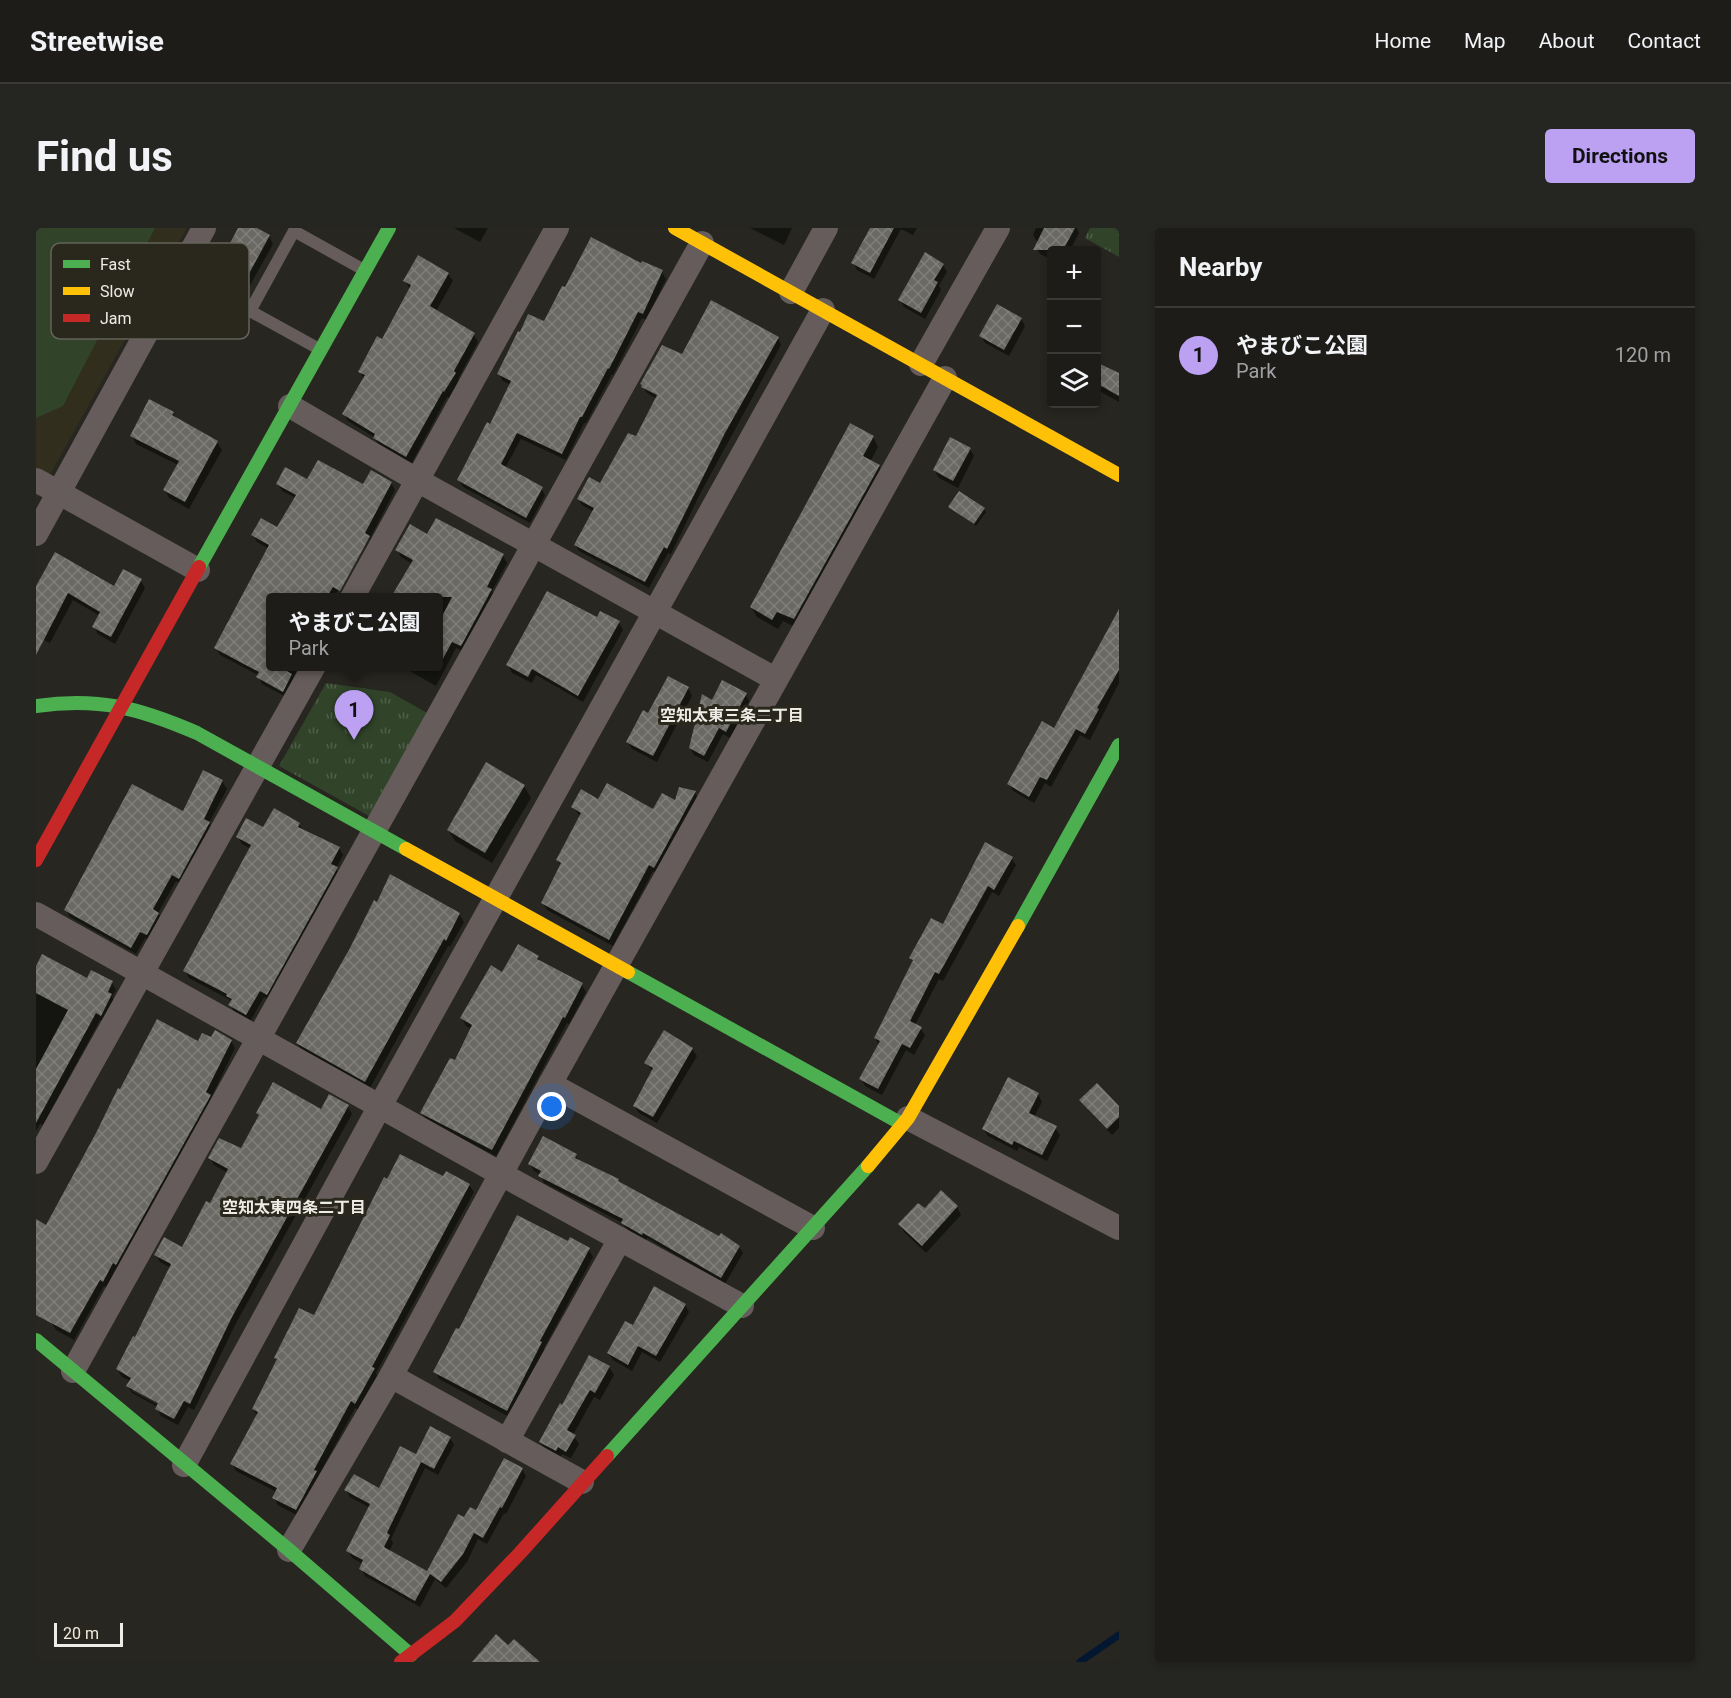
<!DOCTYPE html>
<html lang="en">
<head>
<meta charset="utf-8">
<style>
	body { margin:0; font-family:Roboto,"Noto Sans JP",sans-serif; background:#252521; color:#f1f3f6 }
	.controls { position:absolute; right:18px; top:18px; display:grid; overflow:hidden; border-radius:6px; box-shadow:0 3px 9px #0003 }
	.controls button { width:54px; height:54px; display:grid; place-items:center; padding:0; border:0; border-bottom:2px solid #3b3a37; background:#1d1c18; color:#f1f3f6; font:30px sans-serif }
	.scale { position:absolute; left:18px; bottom:15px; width:69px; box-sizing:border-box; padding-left:6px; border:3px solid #edece5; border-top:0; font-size:16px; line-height:21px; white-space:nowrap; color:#edece5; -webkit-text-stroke:4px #2a281d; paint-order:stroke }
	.you { position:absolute; left:516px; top:879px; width:21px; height:21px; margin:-15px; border:4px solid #fff; border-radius:50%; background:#1a73e8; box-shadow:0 0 0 9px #1a73e833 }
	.badge { display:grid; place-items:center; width:39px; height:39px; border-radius:50%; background:#bca0f2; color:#111; font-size:20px; font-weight:700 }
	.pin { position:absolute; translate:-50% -50px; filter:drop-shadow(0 2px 3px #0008) }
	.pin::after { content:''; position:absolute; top:32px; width:21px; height:18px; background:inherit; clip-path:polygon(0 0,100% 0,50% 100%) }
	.popup { position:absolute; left:230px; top:365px; width:177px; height:78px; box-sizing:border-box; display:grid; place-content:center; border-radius:6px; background:#1d1c18; filter:drop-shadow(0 2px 4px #0005); font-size:20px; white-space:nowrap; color:#a0a1a2 }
	.popup b { font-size:22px; color:#f1f3f6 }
	.popup::after { content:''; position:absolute; left:50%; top:100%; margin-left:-12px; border:12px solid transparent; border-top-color:#1d1c18 }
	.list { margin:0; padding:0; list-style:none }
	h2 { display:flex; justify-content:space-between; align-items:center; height:78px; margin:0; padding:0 24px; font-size:26px }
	h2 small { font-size:20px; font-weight:400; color:#a0a1a2 }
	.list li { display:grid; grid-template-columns:39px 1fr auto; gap:18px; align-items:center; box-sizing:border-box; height:96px; padding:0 24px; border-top:2px solid #3b3a37 }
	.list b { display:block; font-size:22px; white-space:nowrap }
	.list p { margin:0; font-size:20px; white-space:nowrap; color:#a0a1a2 }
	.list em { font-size:20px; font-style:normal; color:#a0a1a2 }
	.icon { flex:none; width:33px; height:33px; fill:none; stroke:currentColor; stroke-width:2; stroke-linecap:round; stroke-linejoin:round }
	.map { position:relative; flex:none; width:1083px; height:1434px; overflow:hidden; border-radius:6px }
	header { display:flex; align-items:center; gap:36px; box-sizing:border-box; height:84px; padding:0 30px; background:#1d1c18; border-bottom:2px solid #3b3a37 }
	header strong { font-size:28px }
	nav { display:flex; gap:33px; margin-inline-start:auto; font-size:21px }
	.intro { display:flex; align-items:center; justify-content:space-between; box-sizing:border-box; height:144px; padding:0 36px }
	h1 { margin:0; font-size:42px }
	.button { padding:15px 27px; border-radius:6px; background:#bca0f2; color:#111; font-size:21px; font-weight:700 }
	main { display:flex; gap:36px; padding:0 36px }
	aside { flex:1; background:#1d1c18; border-radius:6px; box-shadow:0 3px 9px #0003 }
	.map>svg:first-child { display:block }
</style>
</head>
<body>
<header>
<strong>Streetwise</strong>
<nav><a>Home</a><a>Map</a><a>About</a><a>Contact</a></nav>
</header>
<div class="intro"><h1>Find us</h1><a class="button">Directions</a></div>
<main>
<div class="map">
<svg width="1083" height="1434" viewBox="0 0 1083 1434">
	<defs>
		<pattern id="grass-tufts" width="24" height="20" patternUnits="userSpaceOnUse" patternTransform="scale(1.5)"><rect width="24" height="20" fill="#31442a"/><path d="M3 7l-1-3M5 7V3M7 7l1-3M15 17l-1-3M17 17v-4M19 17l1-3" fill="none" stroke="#4f5f49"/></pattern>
		<pattern id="building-cross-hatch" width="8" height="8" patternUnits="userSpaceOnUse" patternTransform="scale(1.5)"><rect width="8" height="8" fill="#6a6964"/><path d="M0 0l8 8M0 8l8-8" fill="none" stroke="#807f7a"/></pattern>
	</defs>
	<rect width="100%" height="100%" fill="#272620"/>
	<!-- built -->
	<path fill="#312e1e" d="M0,0h151l-151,272z"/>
	<!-- grass -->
	<g fill="url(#grass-tufts)">
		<path d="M1054,0h29v29l-34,-19z"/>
		<path d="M290,455l64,9 39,22 -58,103 -92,-51z"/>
	</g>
	<!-- pitch -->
	<path fill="#31442a" d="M0,0h119l-92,178 -27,12z"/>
	<!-- shadow -->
	<g fill="#0007" fill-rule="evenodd">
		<path d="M204,0h14l15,8 4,8 -31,56 -25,-14 -5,-7z"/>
		<path d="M418,0h34l-8,14z"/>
		<path d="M714,0h42l-8,17z"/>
		<path d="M836,0h45l-4,7 -12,-6 -27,50 -17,-9 -4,-7z"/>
		<path d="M1000,0h41l2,5 -9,17h-18v10l-12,-6 -4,-7 2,-4 -5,-8z"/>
		<path d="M606,37l20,7 4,7 -20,41 -4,-2 -29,57 -1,-1 -26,49h-2l-18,37 -45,-21 -16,29 36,20 4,7 -15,28 -67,-36 -4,-7 52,-95 -8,-4 -4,-7 46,-51 21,-34z"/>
		<path d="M907,37l4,7 -8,13 2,5 -16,29 -21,-12 -4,-7z"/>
		<path d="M412,46l5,7 -17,30 38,24 4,7 -20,37 1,2 -10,17 -2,-1 -36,67 -32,-19 -5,-8 -26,-16 -4,-7 20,-35 -4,-7 23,-31 27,-52 -5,-8z"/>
		<path d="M985,91l4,7 -16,30 -24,-13 -4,-7z"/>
		<path d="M742,110l3,7 -80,147 -30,62 -3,-1 -19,35 -70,-37 -4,-6 19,-33 -12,-7 -4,-6 23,-14 36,-47 20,-39 -10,-6 -4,-6 40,-31z"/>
		<path d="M1060,135l23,12v27l-23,-13z"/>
		<path d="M1040,176h11l-2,4z"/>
		<path d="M137,185l4,7 40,22 5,8 -33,59 -20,-11 -4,-8 13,-25 -42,-21 -4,-8z"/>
		<path d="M837,209l5,10 -8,15 9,4 6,11 -86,152 -16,-8 -5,8 -21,-12 -6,-10z"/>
		<path d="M934,221l4,7 -16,32 -19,-10 -5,-8z"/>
		<path d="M271,253l56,5 28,-3 4,7 -26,50 -4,-2 -31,60h-64v68h29l-6,12 3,4 -8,16 -26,-14 -4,-9 -38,-20 -4,-7 53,-99 -12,-7 -4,-7 25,-6 18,-31 -14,-7 -4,-7z"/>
		<path d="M914,279l34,2 2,3 -10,14z"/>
		<path d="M392,308l75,20 4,7 -15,28 3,7 -30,54 -9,-4 -20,38 -35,-20h37v-68h-45l19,-34 -11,-7 -4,-7z"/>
		<path d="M105,353l4,7 -30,56 -17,-10 -4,-7 6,-11 -27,-16 -23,43 -14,-7v-46l79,-2z"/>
		<path d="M337,365l8,5h-11z"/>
		<path d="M1083,383v72l-29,57 -10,-5 -29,52 -6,-4 -11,20 -21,-12 -4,-7 45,-54z"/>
		<path d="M562,391l21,4 4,7 -40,72 -47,-27 -4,8 -20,-10 -4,-8z"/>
		<path d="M652,460l4,8 -35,66 -25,-13 -5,-8z"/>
		<path d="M709,466l4,7 -19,37 -7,-4 -15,28 -14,-7 -4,-7z"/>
		<path d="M186,553l5,8 -18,34 4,8 -30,54 -7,-4 -18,32 5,8 -12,21 -6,-4 -9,16 -66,-37 -4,-7z"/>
		<path d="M488,558l7,12 -39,65 -37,-22 -7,-11z"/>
		<path d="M659,565l4,7 -40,75 -6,-4 -40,75 -66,-36 -4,-7 18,-37 -4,-6 24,-43 -8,-10 25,-6 56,10z"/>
		<path d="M263,596l4,6 36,18 4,7 -7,14 5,7 -70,125 -7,-4 -14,25 -16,-9 -4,-13 -41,-22 -4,-7 66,-122 -9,-5 -4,-7 26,-8z"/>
		<path d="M975,630l5,7 -17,31 -7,-4 -49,89 -4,-2 -24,46 5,3 5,7 -11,20 -8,-5 -24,45 -17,-9 -4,-7 18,-34 -4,-7 38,-75 -2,-5z"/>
		<path d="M355,648l68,38 5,8 -14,25 -2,-1 -78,142 -68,-38 -5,-7 80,-139z"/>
		<path d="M502,729l3,6 41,22 4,7 -17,32 -2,-1 -71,133 -70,-36 -4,-7 34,-50 16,-34 -6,-3 -4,-8 41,-44z"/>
		<path d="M0,741l51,11 25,3 4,7 -4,7 3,5 -10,20 -5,-2 -57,105 -3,-1 -4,7z"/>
		<path d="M175,811l20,2 4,7 -24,50 3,5 -106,185 -4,-2 -30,54 -18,-10 -20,-32v-77l11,6 73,-136 79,-48z"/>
		<path d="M656,821l5,7 -40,67 -18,-10 -5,-7 19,-34 -7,-9z"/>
		<path d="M1002,866l4,8 -8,15 21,11 5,7 -13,26 -28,-14 -2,4 -29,-15 -5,-7z"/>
		<path d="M1048,875l35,5v20l-7,7 -23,-24z"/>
		<path d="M312,879l4,7 -117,211 -41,85 -6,-3 -10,18 -17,-9 -4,-7 1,-2 -26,-14 -4,-7 3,-5 -9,-4 -5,-8 18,-30 36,-71 -11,-6 -4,-7 27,-6 28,-44 17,-32 -14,-8 -4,-7 32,-8 18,-32 -3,-5 65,-2zM96,1160l33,17 -1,3 -32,-17z"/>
		<path d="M540,928l3,5 160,86 4,6 -18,31 -78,-46 -1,3 -19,-11 -4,-7 -79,-40 -3,-8 -7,-4 -4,-7z"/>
		<path d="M408,950l25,7 5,7 -98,181 2,4 -19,33 -4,-2 -37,69 -18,40 -22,-12 -4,-7 3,-6 -41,-21 -4,-7 25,-48 -4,-7 25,-48 -2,-3z"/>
		<path d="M905,964l16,15 4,8 -35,38 -22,-21 -4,-8 25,-14z"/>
		<path d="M532,1015l21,7 4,7 -49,91 1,2 -34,68 -72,-39 -4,-8 24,-40z"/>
		<path d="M649,1077l4,7 -29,50 -18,-10 -10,19 -19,-11 -5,-7 25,-25z"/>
		<path d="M573,1139l5,8 -14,25 -6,-3 -21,38 6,9 -8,14 -9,-4 -2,4 -15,-9 -5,-7 23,-35z"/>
		<path d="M414,1210l4,7 -16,30 -13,-7 -34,71 2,4 -4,9 39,21 37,-54 12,-7 45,-43 4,7 -20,38 -2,-1 -17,31 -9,-5 -11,23 -21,26 -11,-9 -15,28 -55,-31 -4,-7 2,-5 -11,-6 -4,-7 22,-43 -20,-11 -4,-7 34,1 37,-35z"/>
	</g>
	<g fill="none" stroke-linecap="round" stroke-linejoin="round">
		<!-- stream -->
		<path stroke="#041731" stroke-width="7" d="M1044,1434l39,-27"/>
	</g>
	<!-- building -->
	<g fill="url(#building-cross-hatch)">
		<path d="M202,0h19l13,7 -32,59 -27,-15z"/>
		<path d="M834,0h24l-24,45 -19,-10z"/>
		<path d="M1008,0h31l-12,22h-30z"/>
		<path d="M555,9l50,26 1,-2 21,9 -20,44 -5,-2 -29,57 -1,-1 -26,49h-2l-18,37 -45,-21 -16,31 42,23 -17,31 -69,-38 30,-58 3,2 21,-43 -14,-7 21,-43 2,1 8,-18 16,7 18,-35 3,1z"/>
		<path d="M889,24l19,12 -10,16 4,2 -17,31 -23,-13z"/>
		<path d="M382,27l31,18 -19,33 45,27 -21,38 2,2 -12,19 -1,-1 -37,66 -33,-19 2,-4 -33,-20 23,-39 -7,-3 19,-36 5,3 29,-54 -8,-4z"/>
		<path d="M675,72l68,37 -54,96 -58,116 -3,-2 -19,35 -71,-37 20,-37 -17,-9 12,-22 11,6 28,-50 8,3 21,-41 -16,-8 1,-2 -2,-1 22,-39 20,9z"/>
		<path d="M961,76l25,14 -18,32 -25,-14z"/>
		<path d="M1060,134l23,11v23l-23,-13z"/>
		<path d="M113,171l25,13 -2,3 46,26 -33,61 -22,-12 16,-29 -49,-25z"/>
		<path d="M814,195l24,13 -11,20 17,9 -86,154 -17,-7 -5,8 -22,-13z"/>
		<path d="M914,209l21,11 -18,33 -20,-11z"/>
		<path d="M282,232l45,24 8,-14 21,12 -27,51 5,3 -30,55 -7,-4 -6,10h-57v69h8l14,8 -9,18 -27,-15 3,-5 -45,-24 55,-103 -18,-10 10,-17 16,9 19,-32 -20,-11 9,-17 22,12z"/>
		<path d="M923,263l26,17 -11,16 -26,-17z"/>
		<path d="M400,290l68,36 -17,33 5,2 -31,57 -9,-4 -14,26v-44l14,-27h-61l22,-37 -18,-10 15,-26 17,10z"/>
		<path d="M19,324l59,34 9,-17 19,10 -31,58 -19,-10 8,-15 -32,-19 -32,62v-69z"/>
		<path d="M511,363l50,26 3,-6 20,10 -42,75 -46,-27 -4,8 -22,-12z"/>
		<path d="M1083,381v61l-22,38 2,1 -14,25 -9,-5 -29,51 -7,-3 -11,20 -22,-13 35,-63 12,7z"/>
		<path d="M632,448l21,11 -36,69 -27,-14 17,-32 5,3z"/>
		<path d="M686,452l25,13 -21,39 -7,-4 -15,28 -15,-8 13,-54 10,6z"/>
		<path d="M450,534l39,23 -40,68 -38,-23z"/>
		<path d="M167,542l20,10 -19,39 6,3 -31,57 -7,-4 -19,34 6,4 -12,22 -7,-3 -9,16 -67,-38 68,-126 51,27z"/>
		<path d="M571,555l46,26 9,-16 13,7 4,-13 17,4 -42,77 -5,-3 -40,75 -68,-37 20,-40 -5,-3 25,-47 -10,-6 10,-18 17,10z"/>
		<path d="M238,580l26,15 -2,4 42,20 -9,17 7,3 -71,128 -7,-4 -14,24 -18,-10 4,-6 -6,-3 1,-2 -44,-23 68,-126 -15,-8 10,-19 17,9z"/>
		<path d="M949,614l28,15 -19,33 -6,-4 -49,88 -4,-2 -25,49 12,6 -12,21 -8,-4 -24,45 -19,-10 21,-38 -6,-3 39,-78 -4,-2 22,-40 12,6z"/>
		<path d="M354,646l70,39 -14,28 -2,-2 -79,143 -69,-39 54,-95 24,-48 3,2z"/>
		<path d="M482,716l21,12 -2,3 46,24 -18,35 -2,-1 -71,133 -72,-37 30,-55 5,2 17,-35 -12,-7 31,-53 11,7z"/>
		<path d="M6,726l45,24 4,-8 22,11 -5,11 4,2 -11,22 -5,-3 -60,110v-54l32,-59 -32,-17v-27z"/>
		<path d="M121,791l41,22 4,-8 9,4 4,-7 17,10 -26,52 5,3 -95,170 -3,-2 -10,19 -3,-2 -30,53 -34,-18v-96l10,6 50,-92 22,-45 2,1z"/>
		<path d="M628,802l29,18 -40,69 -20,-11 20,-38 -9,-5z"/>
		<path d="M972,849l31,16 -10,20 28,13 -15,29 -28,-14 -2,4 -30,-16z"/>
		<path d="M237,854l48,27 8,-15 20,11 -117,212 -42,87 -6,-3 -10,18 -19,-10 3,-6 -32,-17 5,-8 -15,-9 17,-33 2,1 36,-73 -17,-9 10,-18 18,10 24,-46 4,2 18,-34 -20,-11 11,-20 22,10 18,-33 -3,-2z"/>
		<path d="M1061,855l22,23v11l-12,12 -28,-29z"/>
		<path d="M507,908l34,18 -2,4 44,21 -1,2 101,55 2,-3 19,13 -19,32 -78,-45 -1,2 -21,-12 2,-4 -85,-43 3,-5 -13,-7z"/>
		<path d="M364,926l43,22 3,-5 24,13 -98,183 3,1 -20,36 -4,-3 -37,69 3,1 -21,39 -24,-12 5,-10 -47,-24 28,-52 -6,-3 25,-50 -3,-1 25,-50 15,7 70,-138 3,2z"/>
		<path d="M905,962l17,16 -36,40 -24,-22 20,-21 7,5z"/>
		<path d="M481,987l51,26 2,-4 20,11 -50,93 2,1 -35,69 -74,-39 23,-44 3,1z"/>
		<path d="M618,1058l32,18 -30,52 -18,-10 -10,19 -21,-12 18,-32 8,4z"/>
		<path d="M553,1127l21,11 -15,27 -5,-3 -23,40 9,5 -10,17 -8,-5 -2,4 -17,-9 21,-39 2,2z"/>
		<path d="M394,1198l21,11 -17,32 -13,-7 -34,71 3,2 -6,12 43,24 31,-57 6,3 6,-10 6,3 28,-52 19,10 -21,40 -2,-1 -17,31 -9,-5 -11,21 -22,28 -11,-8 -15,27 -56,-32 4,-9 -17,-9 24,-47 -26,-14 10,-16 25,14 21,-42 16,8z"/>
		<path d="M460,1406l12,11 6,-6 26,23h-68z"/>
	</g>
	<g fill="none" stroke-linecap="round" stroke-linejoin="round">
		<!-- lane -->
		<path stroke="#655c5b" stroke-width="12" d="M285,122l-71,-39 44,-80 70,39"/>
		<!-- street -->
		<g stroke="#655c5b" stroke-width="24">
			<path d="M755,64l35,-64"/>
			<path d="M885,136l77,-136"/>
			<path d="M254,178l127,74 358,199"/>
			<path d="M0,252l162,90"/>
			<path d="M0,306l168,-306"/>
			<path d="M316,370l205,-370"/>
			<path d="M0,686l465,260 241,132"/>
			<path d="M514,856l263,144"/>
			<path d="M872,890l211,110"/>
			<path d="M0,934l278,-496"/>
			<path d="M37,1143l629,-1128"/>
			<path d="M355,1148l191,106"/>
			<path d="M471,1213l113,-202"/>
			<path d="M148,1237l196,-359 443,-796"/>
			<path d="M253,1322l102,-174 159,-292 395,-706"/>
		</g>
		<!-- fast -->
		<g stroke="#4caf50" stroke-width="14">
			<path d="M163,339l190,-339"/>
			<path d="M0,478c63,-9 103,2 161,27l209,116"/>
			<path d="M982,698l101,-181"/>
			<path d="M592,744l274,152"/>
			<path d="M0,1112l253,210 122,105"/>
			<path d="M571,1228l261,-290"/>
		</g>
		<!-- slow -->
		<g stroke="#ffc107" stroke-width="14">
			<path d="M639,0l444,247"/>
			<path d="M370,621l222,123"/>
			<path d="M832,938l40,-48 110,-192"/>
		</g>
		<!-- jam -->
		<g stroke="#c62828" stroke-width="14">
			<path d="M0,632l163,-293"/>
			<path d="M365,1434l54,-41 65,-68 87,-97"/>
		</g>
	</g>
	<g text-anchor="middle" stroke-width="6" stroke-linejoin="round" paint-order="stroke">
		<!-- neighbourhood labels -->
		<g font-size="16" font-weight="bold" fill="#edece5" stroke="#2a281d">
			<text x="696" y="493">空知太東三条二丁目</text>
			<text x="258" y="985">空知太東四条二丁目</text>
		</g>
	</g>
	<!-- legend -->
	<rect x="15" y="15" width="198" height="96" rx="9" fill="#2a281d" stroke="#646359" stroke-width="1.5"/>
	<rect x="27" y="32" width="27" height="8" fill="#4caf50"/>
	<rect x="27" y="59" width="27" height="8" fill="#ffc107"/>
	<rect x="27" y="86" width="27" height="8" fill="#c62828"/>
	<g font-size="16" fill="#edece5">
		<text x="64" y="42">Fast</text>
		<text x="64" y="69">Slow</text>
		<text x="64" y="96">Jam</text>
	</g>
</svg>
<div class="controls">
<button>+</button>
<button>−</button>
<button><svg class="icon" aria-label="layers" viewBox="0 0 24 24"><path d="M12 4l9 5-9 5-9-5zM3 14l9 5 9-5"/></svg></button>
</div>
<div class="scale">20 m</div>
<div class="you"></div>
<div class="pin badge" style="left:318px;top:512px">1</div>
<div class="popup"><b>やまびこ公園</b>Park</div>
</div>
<aside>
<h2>Nearby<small></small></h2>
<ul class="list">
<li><span class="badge">1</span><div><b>やまびこ公園</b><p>Park</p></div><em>120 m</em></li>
</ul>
</aside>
</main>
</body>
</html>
